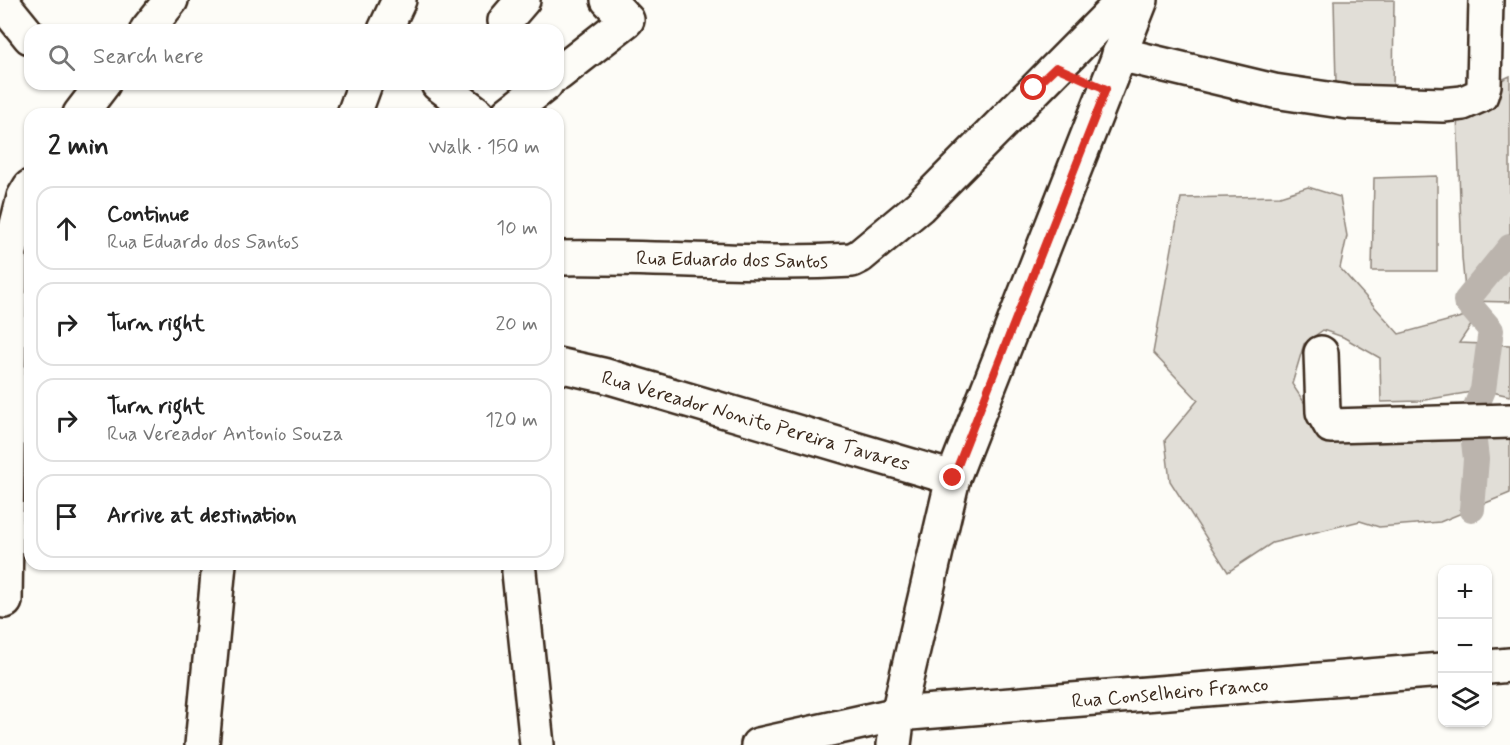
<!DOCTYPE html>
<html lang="en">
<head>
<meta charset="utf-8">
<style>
	body { margin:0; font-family:Mynerve,sans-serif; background:#f2f2f2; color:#222 }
	.controls { position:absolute; right:18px; bottom:18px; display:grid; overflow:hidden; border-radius:12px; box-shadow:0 2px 4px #0004 }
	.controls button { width:54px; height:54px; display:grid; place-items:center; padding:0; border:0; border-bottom:2px solid #e0e0e0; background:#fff; color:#222; font:30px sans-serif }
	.stop { position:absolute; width:18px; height:18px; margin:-14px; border:4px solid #d93025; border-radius:50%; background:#fff }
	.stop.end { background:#d93025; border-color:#fff; box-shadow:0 2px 6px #0008 }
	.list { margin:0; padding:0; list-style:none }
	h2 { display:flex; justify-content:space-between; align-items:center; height:78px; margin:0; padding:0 24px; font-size:26px }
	h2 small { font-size:20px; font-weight:400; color:#767676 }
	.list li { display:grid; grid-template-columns:39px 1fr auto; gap:18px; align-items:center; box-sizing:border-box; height:84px; margin:0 12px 12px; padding:0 12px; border:2px solid #e0e0e0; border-radius:18px }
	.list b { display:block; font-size:22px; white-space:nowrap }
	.list p { margin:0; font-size:20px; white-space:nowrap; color:#767676 }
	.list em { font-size:20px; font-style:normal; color:#767676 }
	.icon { flex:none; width:33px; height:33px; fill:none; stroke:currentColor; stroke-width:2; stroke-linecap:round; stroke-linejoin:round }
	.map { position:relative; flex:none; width:1510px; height:745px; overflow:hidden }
	.search { position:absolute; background:#fff; box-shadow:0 2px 4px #0004; left:24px; top:24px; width:540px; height:66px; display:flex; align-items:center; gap:15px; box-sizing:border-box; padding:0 21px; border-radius:18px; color:#767676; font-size:22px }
	.panel { position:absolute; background:#fff; box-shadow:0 2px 4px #0004; left:24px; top:108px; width:540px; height:462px; border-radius:18px }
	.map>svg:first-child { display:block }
</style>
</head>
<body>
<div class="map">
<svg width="1510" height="745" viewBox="0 0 1510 745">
	<rect width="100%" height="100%" fill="#fdfcf7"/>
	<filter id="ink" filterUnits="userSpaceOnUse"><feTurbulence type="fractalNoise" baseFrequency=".0167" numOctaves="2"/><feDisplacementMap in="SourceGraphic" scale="12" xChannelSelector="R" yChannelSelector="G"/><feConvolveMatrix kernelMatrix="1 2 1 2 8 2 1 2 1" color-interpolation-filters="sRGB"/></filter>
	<g filter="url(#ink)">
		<!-- green -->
		<g fill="#e1ded7" stroke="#8e847a" stroke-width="1.5">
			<path d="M1334,0h60l-1,96 -57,-12z"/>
			<path d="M1510,76v226l-44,-1 -4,-43 -5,-146 36,-28z"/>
			<path d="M1437,176v95h-65l2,-93z"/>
			<path d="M1308,187l32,10 7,39 -7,32 59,66 81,-22 -21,31 51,2v51l-27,-6 -64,11 -38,1 -1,-44 -37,-21 -20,-7 -19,14 -12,40 37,56 181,-3v56l-70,29 -61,5 -19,-6 -88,22 -44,29 -58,-91 -5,-41 33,-40 -45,-47 28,-155 99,-2z"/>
		</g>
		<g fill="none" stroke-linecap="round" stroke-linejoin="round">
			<!-- canal -->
			<g stroke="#bbb4ad" stroke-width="26">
				<path d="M1472,416l11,-26 8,-60 -25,-29 44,-54"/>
				<path d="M1472,509l4,-50 -2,-17"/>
			</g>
			<!-- minor casing -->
			<g stroke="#3b2a1e" stroke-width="38">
				<g id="minor">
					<path d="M0,0l30,37"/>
					<path d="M505,21l18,-21"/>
					<path d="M147,30l24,-30"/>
					<path d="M385,30l14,-30"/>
					<path d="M1119,54l155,37 74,11 95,3 20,-2 18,-8 3,-10 2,-85"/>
					<path d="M558,74l69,-54 -19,-20"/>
					<path d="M438,84l40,30"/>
					<path d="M80,114l23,-30"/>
					<path d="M354,114l11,-30"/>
					<path d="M508,114l38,-30"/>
					<path d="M558,258c98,-2 196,8 294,2l8,-4 60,-50 204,-206"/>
					<path d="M1321,353l2,59 8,14 179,-5"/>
					<path d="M558,365l45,10 350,103"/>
					<path d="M519,572l18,173"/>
					<path d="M5,601l5,-349 14,-55 6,-10"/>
					<path d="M1488,667l22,-2"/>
					<path d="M202,745l17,-181"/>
					<path d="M758,745l140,-31 544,-44"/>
					<path d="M894,745l4,-31 55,-236 188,-478"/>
				</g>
			</g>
			<!-- minor -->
			<use href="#minor" stroke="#fdfcf7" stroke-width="33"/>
		</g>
	</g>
	<g fill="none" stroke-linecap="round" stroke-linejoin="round" filter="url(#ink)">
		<!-- route -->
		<path stroke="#d93025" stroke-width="8" d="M953,478l153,-389 -50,-22 -22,21"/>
	</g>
	<g text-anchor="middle" stroke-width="4.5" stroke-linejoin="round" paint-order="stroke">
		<!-- street labels -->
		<g font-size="20" fill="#3b2a1e" stroke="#fdfcf7">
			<text transform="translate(732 259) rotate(1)" y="7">Rua Eduardo dos Santos</text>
			<text transform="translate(756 420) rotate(16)" y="7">Rua Vereador Nonito Pereira Tavares</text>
			<text transform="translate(1170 692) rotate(-5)" y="7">Rua Conselheiro Franco</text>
		</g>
	</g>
</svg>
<div class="controls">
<button>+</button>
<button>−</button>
<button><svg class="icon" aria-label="layers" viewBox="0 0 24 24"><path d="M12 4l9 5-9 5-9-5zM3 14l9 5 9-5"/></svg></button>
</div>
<div class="stop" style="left:1034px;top:88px"></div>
<div class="stop end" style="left:953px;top:478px"></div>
<div class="search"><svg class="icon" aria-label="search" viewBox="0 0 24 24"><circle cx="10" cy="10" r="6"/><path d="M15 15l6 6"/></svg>Search here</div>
<section class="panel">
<h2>2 min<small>Walk · 150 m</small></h2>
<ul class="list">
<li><svg class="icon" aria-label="ahead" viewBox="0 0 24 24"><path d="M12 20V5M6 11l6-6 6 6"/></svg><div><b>Continue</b><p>Rua Eduardo dos Santos</p></div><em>10 m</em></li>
<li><svg class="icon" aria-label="right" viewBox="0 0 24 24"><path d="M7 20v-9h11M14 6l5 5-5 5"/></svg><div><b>Turn right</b></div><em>20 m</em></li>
<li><svg class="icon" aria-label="right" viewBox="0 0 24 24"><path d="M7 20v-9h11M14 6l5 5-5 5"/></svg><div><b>Turn right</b><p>Rua Vereador Antonio Souza</p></div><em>120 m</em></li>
<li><svg class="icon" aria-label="arrive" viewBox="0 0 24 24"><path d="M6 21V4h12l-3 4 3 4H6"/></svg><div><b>Arrive at destination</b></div></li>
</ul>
</section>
</div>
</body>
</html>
